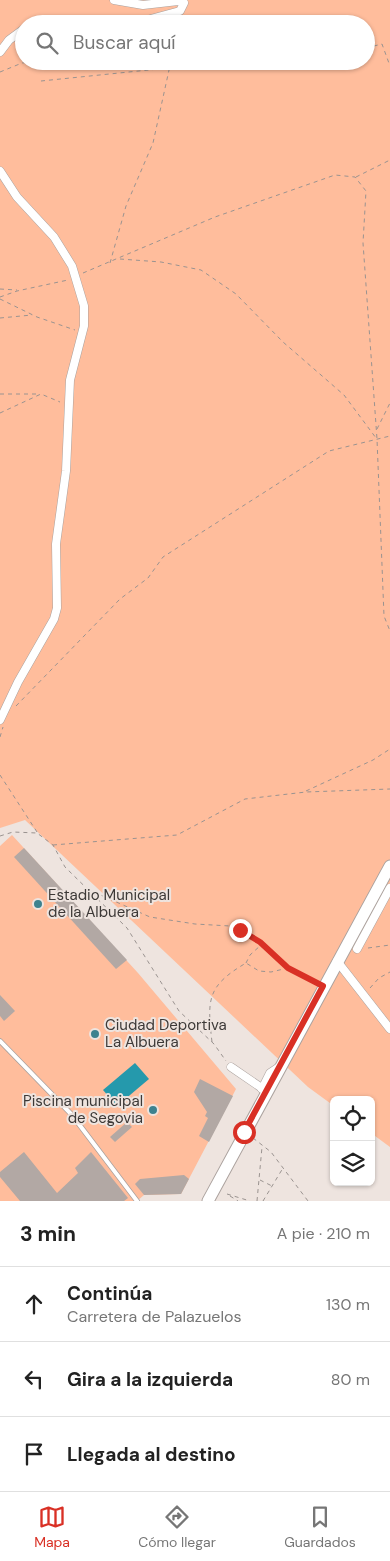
<!DOCTYPE html>
<html lang="es">
<head>
<meta charset="utf-8">
<style>
	body { margin:0; font-family:"DM Sans",sans-serif; background:#f6f6f6; color:#222 }
	.controls { position:absolute; right:15px; bottom:15px; display:grid; overflow:hidden; border-radius:8px; box-shadow:0 1px 4px #0004 }
	.controls button { width:45px; height:45px; display:grid; place-items:center; padding:0; border:0; border-bottom:1px solid #e0e0e0; background:#fff; color:#222; font:25px sans-serif }
	.stop { position:absolute; width:15px; height:15px; margin:-11px; border:4px solid #d93025; border-radius:50%; background:#fff }
	.stop.end { background:#d93025; border-color:#fff; box-shadow:0 1px 5px #0008 }
	.list { margin:0; padding:0; list-style:none }
	h2 { display:flex; justify-content:space-between; align-items:center; height:65px; margin:0; padding:0 20px; font-size:21px }
	h2 small { font-size:16px; font-weight:400; color:#767676 }
	.list li { display:grid; grid-template-columns:32px 1fr auto; gap:15px; align-items:center; box-sizing:border-box; height:75px; padding:0 20px; border-top:1px solid #e0e0e0 }
	.list b { display:block; font-size:19px; white-space:nowrap }
	.list p { margin:0; font-size:16px; white-space:nowrap; color:#767676 }
	.list em { font-size:16px; font-style:normal; color:#767676 }
	.icon { flex:none; width:28px; height:28px; fill:none; stroke:currentColor; stroke-width:2; stroke-linecap:round; stroke-linejoin:round }
	.map { position:relative; flex:none; width:390px; height:1201px; overflow:hidden }
	.search { position:absolute; background:#fff; box-shadow:0 1px 4px #0004; left:15px; right:15px; top:15px; height:55px; display:flex; align-items:center; gap:12px; box-sizing:border-box; padding:0 18px; border-radius:28px; color:#767676; font-size:19px }
	.sheet { height:290px; background:#fff }
	nav { display:flex; justify-content:space-around; align-items:center; box-sizing:border-box; height:70px; border-top:1px solid #e0e0e0; background:#fff; font-size:14px; color:#767676 }
	nav a { display:grid; justify-items:center; gap:2px }
	nav .on { color:#d93025 }
	.map>svg:first-child { display:block }
</style>
</head>
<body>
<div class="map">
<svg width="390" height="1201" viewBox="0 0 390 1201">
	<rect width="100%" height="100%" fill="#eee4df"/>
	<!-- green -->
	<g fill="#ffbd9c" fill-rule="evenodd">
		<path d="M0,0h390v1147l-19,-14v-33h-37v6l-26,-19 -283,-267 -25,8zM24,24h342v37h-342z"/>
		<path d="M12,835l126,138 98,116 -55,105 -37,1 -7,6h-137v-355z"/>
	</g>
	<!-- water -->
	<path fill="#2599ac" d="M135,1063l14,16 -32,27 -14,-16z"/>
	<!-- building -->
	<g fill="#b2a8a4">
		<path d="M24,848l103,112 -11,9 -102,-112z"/>
		<path d="M0,995l15,16 -11,10 -4,-5z"/>
		<path d="M200,1079l33,17 -24,46 -10,-6 9,-18 -3,-2 2,-4 -13,-20z"/>
		<path d="M127,1122l5,5 -17,15 -5,-5z"/>
		<path d="M24,1152l33,41 21,-20 -3,-5 16,-16 37,46 -4,3h-104l-20,-24v-5z"/>
		<path d="M184,1175l5,4 -8,15 -37,1 -9,-11 5,-5z"/>
	</g>
	<g fill="none" stroke-linecap="round" stroke-linejoin="round">
		<!-- lane casing -->
		<g stroke="#aba29e" stroke-width="5.5">
			<path id="lane" d="M0,1041l72,74 65,86"/>
		</g>
		<!-- street casing -->
		<g stroke="#aba29e" stroke-width="9">
			<g id="street">
				<path d="M114,0l29,5 35,-4 6,2 -4,8 -48,13"/>
				<path d="M0,52l9,-12 15,-11"/>
				<path d="M0,171l17,26 37,40 18,29 12,40v20l-14,54 -4,91 -10,73 1,64 -3,11 -36,63 -18,38"/>
				<path d="M357,949l33,-61"/>
				<path d="M337,961l53,68"/>
				<path d="M231,1067l35,24"/>
				<path d="M262,1089l8,-16 9,-6"/>
			</g>
		</g>
		<!-- secondary casing -->
		<g stroke="#aba29e" stroke-width="13">
			<path id="secondary" d="M208,1201l182,-335"/>
		</g>
		<!-- path -->
		<g stroke="#9a9390" stroke-width="1" stroke-dasharray="4 4" stroke-linecap="butt">
			<path d="M366,48l16,-4 8,22"/>
			<path d="M96,61l12,5 38,-5"/>
			<path d="M0,72l22,-9 15,-2"/>
			<path d="M41,81l127,-13 23,-7"/>
			<path d="M356,177l34,-17"/>
			<path d="M120,259l41,3 40,8 35,24 47,48 61,53 32,43"/>
			<path d="M110,263l16,-57 27,-63 18,-82"/>
			<path d="M83,273l132,-56 120,-42 20,2 11,14 -3,52 14,196 7,177 6,15"/>
			<path d="M0,289l17,1"/>
			<path d="M0,297l17,-6 51,-11"/>
			<path d="M0,299l37,18 38,13"/>
			<path d="M0,318l32,-3"/>
			<path d="M0,394h38"/>
			<path d="M0,413l41,-19 19,8"/>
			<path d="M377,429l13,-26"/>
			<path d="M16,706l104,-107 28,-21 15,-21 166,-106 61,-15"/>
			<path d="M0,737l3,-10"/>
			<path d="M0,775l37,57"/>
			<path d="M306,791l67,-31 17,-11"/>
			<path d="M0,836l13,-4 24,1 16,12 12,22 62,61 52,83 35,33 12,17"/>
			<path d="M53,845l124,-10 68,-36 61,-7 84,-3"/>
			<path d="M87,889l63,28 45,7 35,2 30,16 28,26"/>
			<path d="M368,948l22,-3"/>
			<path d="M246,963l4,-8 11,-10"/>
			<path d="M370,988l9,-10 11,-6"/>
			<path d="M212,1042c-5,-43 -5,-56 34,-79l13,8 12,1 17,-4 28,15"/>
			<path d="M253,1138l18,14 37,49"/>
			<path d="M260,1180l12,6"/>
			<path d="M227,1194l23,7"/>
			<path d="M230,1196l8,5"/>
			<path d="M257,1201l5,-54"/>
			<path d="M263,1201l20,-33"/>
		</g>
		<!-- lane -->
		<use href="#lane" stroke="#fff" stroke-width="4"/>
		<!-- street -->
		<use href="#street" stroke="#fff" stroke-width="8"/>
		<!-- secondary -->
		<use href="#secondary" stroke="#fff" stroke-width="11"/>
	</g>
	<g fill="none" stroke-linecap="round" stroke-linejoin="round">
		<!-- route -->
		<path stroke="#d93025" stroke-width="6" d="M240,930l20,12 28,26 35,18 -79,146"/>
	</g>
	<!-- markers -->
	<g fill="#3d828f" stroke="#eee4df" stroke-width="2">
		<circle cx="38" cy="904" r="5"/>
		<circle cx="95" cy="1034" r="5"/>
		<circle cx="153" cy="1110" r="5"/>
	</g>
	<g text-anchor="middle" stroke-width="4" stroke-linejoin="round" paint-order="stroke">
		<!-- poi labels -->
		<g font-size="15" fill="#3d3937" stroke="#eee4df" text-anchor="start">
			<text x="48" y="900">Estadio Municipal<tspan x="48" dy="17">de la Albuera</tspan></text>
			<text x="105" y="1030">Ciudad Deportiva<tspan x="105" dy="17">La Albuera</tspan></text>
			<text x="143" y="1106" text-anchor="end">Piscina municipal<tspan x="143" dy="17">de Segovia</tspan></text>
		</g>
	</g>
</svg>
<div class="controls">
<button><svg class="icon" aria-label="locate" viewBox="0 0 24 24"><circle cx="12" cy="12" r="6"/><path d="M12 2v4M12 18v4M2 12h4M18 12h4"/></svg></button>
<button><svg class="icon" aria-label="layers" viewBox="0 0 24 24"><path d="M12 4l9 5-9 5-9-5zM3 14l9 5 9-5"/></svg></button>
</div>
<div class="stop" style="left:244px;top:1132px"></div>
<div class="stop end" style="left:240px;top:930px"></div>
<div class="search"><svg class="icon" aria-label="search" viewBox="0 0 24 24"><circle cx="10" cy="10" r="6"/><path d="M15 15l6 6"/></svg>Buscar aquí</div>
</div>
<section class="sheet">
<h2>3 min<small>A pie · 210 m</small></h2>
<ul class="list">
<li><svg class="icon" aria-label="ahead" viewBox="0 0 24 24"><path d="M12 20V5M6 11l6-6 6 6"/></svg><div><b>Continúa</b><p>Carretera de Palazuelos</p></div><em>130 m</em></li>
<li><svg class="icon" aria-label="left" viewBox="0 0 24 24"><path d="M17 20v-9H6M10 6l-5 5 5 5"/></svg><div><b>Gira a la izquierda</b></div><em>80 m</em></li>
<li><svg class="icon" aria-label="arrive" viewBox="0 0 24 24"><path d="M6 21V4h12l-3 4 3 4H6"/></svg><div><b>Llegada al destino</b></div></li>
</ul>
</section>
<nav>
<a class="on"><svg class="icon" aria-label="map" viewBox="0 0 24 24"><path d="M3 6l6-2 6 2 6-2v14l-6 2-6-2-6 2zM9 4v14M15 6v14"/></svg>Mapa</a>
<a><svg class="icon" aria-label="directions" viewBox="0 0 24 24"><path d="M12 3l9 9-9 9-9-9zM9 14v-3h6M13 9l2 2-2 2"/></svg>Cómo llegar</a>
<a><svg class="icon" aria-label="saved" viewBox="0 0 24 24"><path d="M7 4h10v16l-5-4-5 4z"/></svg>Guardados</a>
</nav>
</body>
</html>
